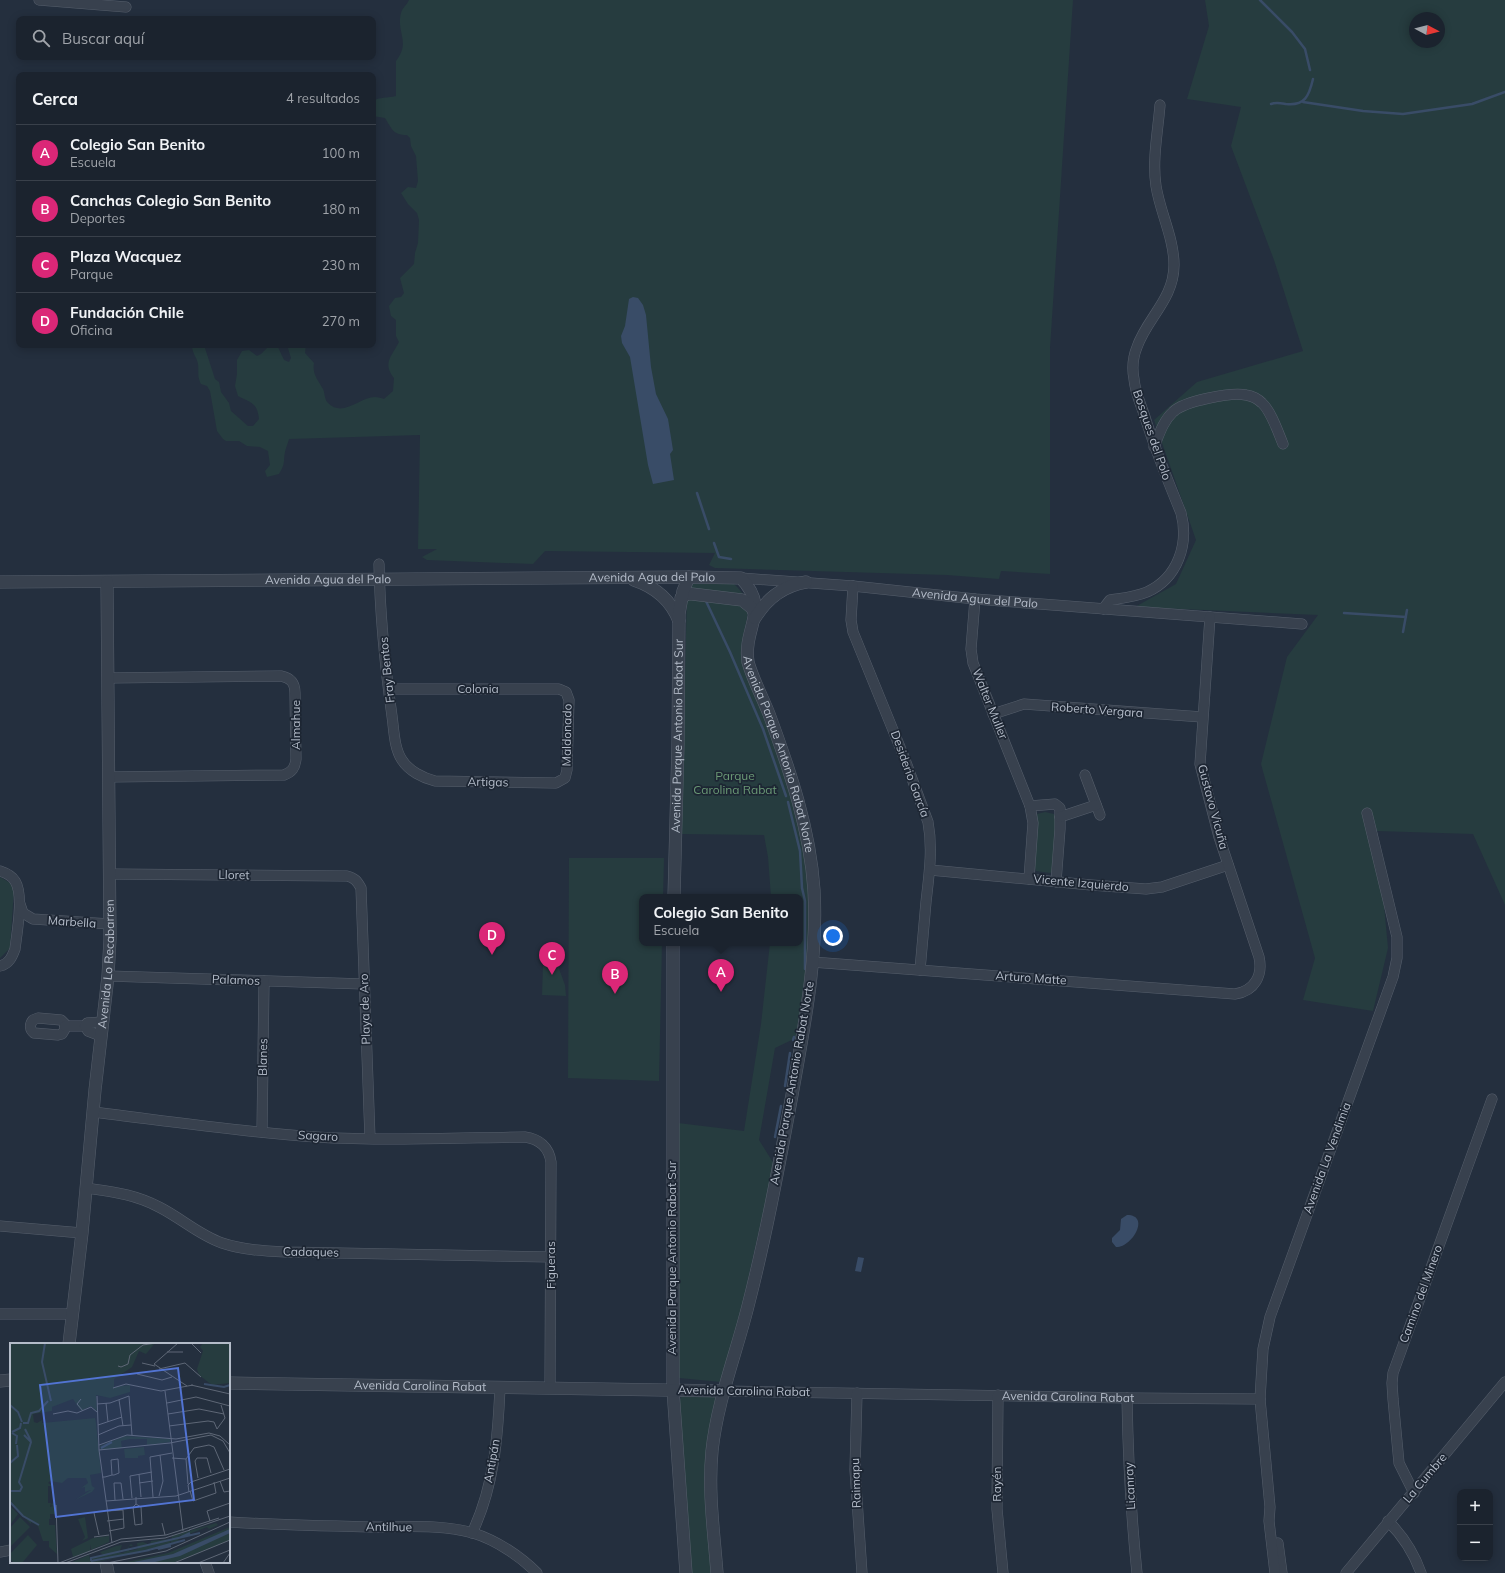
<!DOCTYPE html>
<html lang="es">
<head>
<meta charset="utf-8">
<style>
	body { margin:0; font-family:Mulish,sans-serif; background:#282f3a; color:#f1f3f6 }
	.controls { position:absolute; right:12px; bottom:12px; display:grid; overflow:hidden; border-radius:8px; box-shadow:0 2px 10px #0003 }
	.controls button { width:36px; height:36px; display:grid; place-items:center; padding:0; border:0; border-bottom:1px solid #39404a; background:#1b232e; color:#f1f3f6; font:20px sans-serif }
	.compass { position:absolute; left:1409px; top:12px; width:36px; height:36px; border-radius:50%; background:#1b232e; box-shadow:0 2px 10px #0003; rotate:97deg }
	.you { position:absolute; left:833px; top:936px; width:14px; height:14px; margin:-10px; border:3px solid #fff; border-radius:50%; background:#1a73e8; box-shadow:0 0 0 6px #1a73e833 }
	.badge { display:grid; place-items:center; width:26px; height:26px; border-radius:50%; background:#db2777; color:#fff; font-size:13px; font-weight:700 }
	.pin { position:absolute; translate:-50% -33px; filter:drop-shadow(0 1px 2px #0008) }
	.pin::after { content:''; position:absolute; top:21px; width:14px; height:12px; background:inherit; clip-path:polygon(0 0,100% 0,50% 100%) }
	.popup { position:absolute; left:639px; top:894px; width:164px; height:52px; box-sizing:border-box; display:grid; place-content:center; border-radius:8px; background:#1b232e; filter:drop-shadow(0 1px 3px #0005); font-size:13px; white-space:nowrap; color:#a0a4aa }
	.popup b { font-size:15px; color:#f1f3f6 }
	.popup::after { content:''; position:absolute; left:50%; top:100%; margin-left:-8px; border:8px solid transparent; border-top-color:#1b232e }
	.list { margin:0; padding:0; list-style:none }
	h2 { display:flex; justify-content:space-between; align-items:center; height:52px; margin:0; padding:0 16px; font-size:17px }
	h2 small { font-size:13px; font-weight:400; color:#a0a4aa }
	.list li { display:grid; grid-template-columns:26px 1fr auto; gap:12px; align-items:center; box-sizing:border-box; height:56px; padding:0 16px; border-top:1px solid #39404a }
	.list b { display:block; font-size:15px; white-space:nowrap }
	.list p { margin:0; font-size:13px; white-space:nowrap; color:#a0a4aa }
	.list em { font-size:13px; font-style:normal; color:#a0a4aa }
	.icon { flex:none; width:22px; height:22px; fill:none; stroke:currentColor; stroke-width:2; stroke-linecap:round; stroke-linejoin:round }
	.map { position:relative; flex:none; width:1505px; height:1573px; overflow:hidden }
	.search { position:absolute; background:#1b232e; box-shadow:0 2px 10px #0003; left:16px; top:16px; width:360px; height:44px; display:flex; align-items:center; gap:10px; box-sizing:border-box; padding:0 14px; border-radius:8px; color:#a0a4aa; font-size:15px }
	.panel { position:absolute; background:#1b232e; box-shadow:0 2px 10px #0003; left:16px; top:72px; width:360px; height:276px; border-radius:8px }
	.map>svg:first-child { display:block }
</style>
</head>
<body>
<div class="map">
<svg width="1505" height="1573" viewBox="0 0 1505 1573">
	<rect width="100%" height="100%" fill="#242f3e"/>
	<!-- green -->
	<g fill="#263c3f" fill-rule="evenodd">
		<path d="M409,0h664l-23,348v226l-49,-3 -2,8 -52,-4 -232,-7 -6,-3 6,-12 -170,-2 -12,13 -106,-4 -5,-3 15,-8h-19l2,-114 -131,4c-1,4 -3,8 -4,13 -2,10 1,11 -6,22l-12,3 -2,-6 5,-6 -2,-14 -8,-4 -13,-1 -8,-5h-13l-3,-2 -6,-8 -7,-40 -3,-5 -6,-2c-4,-8 -2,-11 -3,-20 -1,-7 -6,-10 -6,-19h12l11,34 4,3 2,10 8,11 2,8 17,15h5l6,-7c-2,-17 -8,-16 -21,-23l-3,-10 2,-12v-14l5,-9 7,-1 8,6 4,-2 9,-9h7l7,15 5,2 2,-4 -4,-13h19l-1,8 9,10c-2,11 4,17 9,26 2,4 1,10 5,14 15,15 32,-6 47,-6 3,0 6,1 9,2l9,-8 1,-13c-12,-15 -2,-22 5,-36l-3,-6v-16l-5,-4 -2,-10 6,-8 6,-1 3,-4 -4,-15 14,-14 1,-11 3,-10 1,-23 -2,-7 -9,-9 -7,-11 7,-6 8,1 2,-7 -2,-25 -5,-10 -1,-8 -3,-3c-14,0 -15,-6 -22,-17l-12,-2v-15c6,-4 15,-3 23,-5v-35c15,-19 0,-28 5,-48 1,-5 6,-8 8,-13z"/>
		<path d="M1205,0h300v905l-32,-71 -96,-3 11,117 -15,63 -70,-11 12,-42 -54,-194 26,-107 31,-42 -183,-8 41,-23 20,-44 -42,-120 43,-38 106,-31 -29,-91 -43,-114 10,-39 -54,-8 22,-73zM1415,18h24v24h-24z"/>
		<path d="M693,584h41c21,19 13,30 9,54 25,78 58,164 65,245 4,52 -4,103 -10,154l-23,11 -16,92 15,24 -32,142 -21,76 -42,-4 -1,-255 66,8 17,-107 9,-81h30v-46h-29l-3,-40 -4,-22 -83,-1 6,-239z"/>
		<path d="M1045,812l9,2 2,3 -4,55 -2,1 -14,-2 -1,-3 2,-54z"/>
		<path d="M569,858h95l-1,39h-21v46h20l-3,138 -91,-3z"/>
		<path d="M0,877l10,6 4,7 -4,58 -10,10z"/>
		<path d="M543,965l15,1 7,19 1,11 -24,-1z"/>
		<path d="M682,1396h32l3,7 -3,170h-22l-14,-171z"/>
	</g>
	<!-- water -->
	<g fill="#394c67">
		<path d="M633,297l5,1 5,7 3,10 5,52 5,27 12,25 5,31 -3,4 4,26 -21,4 -5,-19 -18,-108 -8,-14 -1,-7 4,-10 4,-27z"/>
		<path d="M1127,1215c24,0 5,33 -11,32l-4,-5v-4l8,-8 1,-11z"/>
		<path d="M858,1257l6,1 -3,14 -6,-1z"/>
	</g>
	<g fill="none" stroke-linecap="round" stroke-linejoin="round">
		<!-- stream -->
		<g stroke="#394c67" stroke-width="2.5">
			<path d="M1260,0l32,32 13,17 5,21"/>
			<path d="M1303,102l60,9 40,3 69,-10 33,-12"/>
			<path d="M1271,104c5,-2 9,-1 15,0 19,2 23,-8 27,-25"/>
			<path d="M697,493l12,36"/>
			<path d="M714,543l5,14 12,2"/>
			<path d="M705,599l25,53 33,77 23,67"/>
			<path d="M1344,613l62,4"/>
			<path d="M1403,632l4,-22"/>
			<path d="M788,802l12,49 2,37 3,13v68"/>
			<path d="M793,1040l1,-3"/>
			<path d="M785,1086l5,-33"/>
			<path d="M775,1137l6,-31"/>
		</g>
		<!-- minor casing -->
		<g stroke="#565f6c" stroke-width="11">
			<g id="minor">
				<path d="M39,0l87,7"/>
				<path d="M1154,447c5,-12 9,-26 19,-35 11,-11 58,-20 73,-17 6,1 12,4 16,8 9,8 16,29 21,41"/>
				<path d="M379,564c1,51 6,102 13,152 2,14 2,32 10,44 7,11 21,18 33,21l121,2 9,-5 2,-8 2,-70 -3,-8 -7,-3h-170"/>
				<path id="s1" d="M741,578l112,8 122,13 327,25"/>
				<path d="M853,586l-2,34 2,12 51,125 24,65c5,27 1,53 -2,80 -2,22 -4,45 -6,68"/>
				<path d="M975,599l-4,50 2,14 57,143 3,17 -4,56"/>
				<path d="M1103,609l7,-9c13,-2 25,-3 37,-8 31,-14 42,-48 34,-79 -13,-32 -26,-63 -36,-96 -4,-12 -10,-25 -11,-38 -2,-10 -1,-22 3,-32 10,-29 37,-48 37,-82 0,-27 -14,-53 -18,-79 -4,-26 2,-55 4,-81"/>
				<path d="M108,678l173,-2c10,2 14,7 14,17l1,66c-1,9 -4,13 -12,16l-175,2"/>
				<path d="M993,714l31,-10 178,13"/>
				<path d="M1085,775l15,40"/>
				<path d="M1030,806l25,-2 5,4v21l-4,53"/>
				<path d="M1060,817l36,-12"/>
				<path d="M930,870l161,15 55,4 16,-2 66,-22"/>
				<path d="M0,871c6,2 12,5 15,10 9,14 2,51 0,68 -3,8 -6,15 -15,17"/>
				<path d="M110,874l237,2c8,2 10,5 14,12l9,250"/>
				<path d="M20,904l3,9 10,6 77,5"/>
				<path d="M812,962l423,32c20,-3 28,-19 24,-37l-40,-120 -19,-73 10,-147"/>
				<path d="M108,976l256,8"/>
				<path d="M38,1018l23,2 4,4v5l-3,5 -4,1 -24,-2c-4,-3 -5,-8 -1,-13z"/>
				<path d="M65,1026h20"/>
				<path d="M101,1036l-13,-5 -3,-5 2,-3 16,-1"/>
				<path d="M93,1112c74,9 148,20 223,25 69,4 139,1 209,0 14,2 24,10 26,25l-1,226"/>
				<path d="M262,1132l2,-151"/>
				<path d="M86,1188c27,4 48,6 73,19 22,11 40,28 63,36 21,7 42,8 64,9l265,5"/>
				<path d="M0,1226l82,7"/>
				<path d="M0,1314h72"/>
				<path id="s2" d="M725,1391l402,7 133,1"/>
				<path d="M857,1393l-2,77 7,103"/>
				<path d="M998,1395l-1,114 6,64"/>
				<path d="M1127,1398c1,59 4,117 10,175"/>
				<path d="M1414,1493l-15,-30 -6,-64 -1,-16 1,-10 99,-274"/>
				<path d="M1388,1521c15,15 26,32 33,52"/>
				<path d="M229,1522c48,3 96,4 143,5 33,0 69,-3 101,6 23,7 47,23 64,40"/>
				<path d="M472,1533c22,-46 26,-96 28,-146"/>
				<path d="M1278,1543l4,30"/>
				<path d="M0,1552l11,-2"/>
				<path d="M205,1562l4,11"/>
				<path d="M1275,1573l-6,-52 1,-14 -10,-108 3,-50 7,-32 123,-340 4,-19v-21l-30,-124"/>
				<path d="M1346,1573l159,-191"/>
			</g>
		</g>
		<!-- tertiary casing -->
		<g stroke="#565f6c" stroke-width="13">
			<g id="tertiary">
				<path d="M634,580c21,7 37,20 45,41"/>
				<path id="s3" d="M0,582l689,-5 52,1c30,32 2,48 7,84 5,18 14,34 21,52 21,57 41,115 45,176 4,69 -10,137 -22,205 -13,70 -26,141 -44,211 -12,48 -31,96 -36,145 -4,41 2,82 5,122"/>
				<path d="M681,598l6,-4h5l50,6 10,8 3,7"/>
				<path d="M755,618c12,-20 28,-32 51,-36"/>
				<path id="s4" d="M674,897l4,-153 1,-130 4,-23 6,-14"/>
				<path d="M673,943v447l13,183"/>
				<path id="s5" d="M69,1344l13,-111 13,-143 13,-114 2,-37 -3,-357"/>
				<path d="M0,1381l11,-1"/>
				<path id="s6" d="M229,1383l496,8"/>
				<path d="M106,1562l2,11"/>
			</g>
		</g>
		<!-- minor -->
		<use href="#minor" stroke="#38414e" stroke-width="10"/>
		<!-- tertiary -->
		<use href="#tertiary" stroke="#38414e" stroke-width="12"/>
	</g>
	<g text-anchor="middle" stroke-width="3.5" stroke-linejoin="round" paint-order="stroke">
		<!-- street labels -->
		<g font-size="12" fill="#b4bcc9" stroke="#1d2633">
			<text transform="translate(1152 435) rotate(71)" y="4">Bosques del Polo</text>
			<text dy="4" stroke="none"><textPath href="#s3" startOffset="652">Avenida Agua del Palo</textPath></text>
			<text dy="4" stroke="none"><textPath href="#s3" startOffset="328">Avenida Agua del Palo</textPath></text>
			<text dy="4" stroke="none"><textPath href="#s1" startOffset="235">Avenida Agua del Palo</textPath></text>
			<text transform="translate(387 670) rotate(-96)" y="4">Fray Bentos</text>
			<text x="478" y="693">Colonia</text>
			<text transform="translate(990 704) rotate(68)" y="4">Walter Muller</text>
			<text transform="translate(1097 710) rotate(4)" y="4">Roberto Vergara</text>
			<text transform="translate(296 725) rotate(-90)" y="4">Almahue</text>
			<text transform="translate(567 735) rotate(-89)" y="4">Maldonado</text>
			<text dy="4" stroke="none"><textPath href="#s4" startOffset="161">Avenida Parque Antonio Rabat Sur</textPath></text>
			<text dy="4" stroke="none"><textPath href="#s3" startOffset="927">Avenida Parque Antonio Rabat Norte</textPath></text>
			<text transform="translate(910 774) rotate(70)" y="4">Desiderio García</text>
			<text transform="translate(488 782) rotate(1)" y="4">Artigas</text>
			<text transform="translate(1213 807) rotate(75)" y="4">Gustavo Vicuña</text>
			<text transform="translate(234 875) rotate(1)" y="4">Lloret</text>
			<text transform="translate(1081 883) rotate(5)" y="4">Vicente Izquierdo</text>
			<text transform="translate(72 922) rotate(4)" y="4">Marbella</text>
			<text dy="4" stroke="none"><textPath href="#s5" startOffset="382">Avenida Lo Recabarren</textPath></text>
			<text transform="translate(1031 978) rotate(4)" y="4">Arturo Matte</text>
			<text transform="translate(236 980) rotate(2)" y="4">Palamos</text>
			<text transform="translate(365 1009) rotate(-92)" y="4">Playa de Aro</text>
			<text transform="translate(263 1057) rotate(-89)" y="4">Blanes</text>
			<text transform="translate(792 1083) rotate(-80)" y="4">Avenida Parque Antonio Rabat Norte</text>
			<text transform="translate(318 1136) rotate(3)" y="4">Sagaro</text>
			<text transform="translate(1327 1158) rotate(-70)" y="4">Avenida La Vendimia</text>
			<text transform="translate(311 1252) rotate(1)" y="4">Cadaques</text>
			<text transform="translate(672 1258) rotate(-90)" y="4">Avenida Parque Antonio Rabat Sur</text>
			<text transform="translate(551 1265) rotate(-90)" y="4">Figueras</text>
			<text transform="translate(1421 1294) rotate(-70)" y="4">Camino del Minero</text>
			<text dy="4" stroke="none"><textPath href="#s6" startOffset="191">Avenida Carolina Rabat</textPath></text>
			<text transform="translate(744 1391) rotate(1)" y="4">Avenida Carolina Rabat</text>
			<text dy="4" stroke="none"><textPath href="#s2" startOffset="343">Avenida Carolina Rabat</textPath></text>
			<text transform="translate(492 1461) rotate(-80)" y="4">Antipán</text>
			<text transform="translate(1425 1478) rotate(-50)" y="4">La Cumbre</text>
			<text transform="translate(856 1483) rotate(-92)" y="4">Raimapu</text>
			<text transform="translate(997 1484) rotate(-90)" y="4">Rayén</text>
			<text transform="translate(1130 1486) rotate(-93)" y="4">Licanray</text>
			<text transform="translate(389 1527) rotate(1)" y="4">Antilhue</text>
		</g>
		<!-- park labels -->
		<g font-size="12" fill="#6b9a76" stroke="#1d2633">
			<text x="735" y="780">Parque<tspan x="735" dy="14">Carolina Rabat</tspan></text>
		</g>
	</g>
	<!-- overview -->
	<g transform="translate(10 1343)">
		<rect width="220" height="220" fill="#242f3e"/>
		<path d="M0,0h145l-9,11 -7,-3 -7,16 -18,12v8l16,-2v7l-20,6 -14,-3 1,16 -6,-5 -10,5 -8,-12 -21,8v4l-19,3 1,8 3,1 5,-3v3l53,-5 1,5 5,50 -11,2 2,11 3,2 -3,4 -17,8 16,-10 -6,2v-5l-4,1 7,-5 -2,-5h-18l-6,5 -12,-2 -2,2 5,3h-5v17h3l-1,4 3,-1 -2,-2 3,-1 1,11h-5v4h3l-4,1v6h6l2,29 -8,-7v-6h-6l-5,-15 -7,-4v2l-21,-21zM193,0h27v40l-18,2 -13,-10 -2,-6 6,-18 -3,-4zM115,93l45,3v3l-23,3v-6h-17l-9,2 1,7 -21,2 -1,-4zM134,104l1,8 -7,1v2h-13l-1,-9zM0,163l8,8 -8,11zM10,174l10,10 -20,20v-19zM75,174l3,21 -6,3 3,-4 -7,-18zM206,180l2,2 -9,4 -2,-2 -26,10v-2l-3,3 1,3 -8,2 -1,-3v4l-29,7 -49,10 1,-4 11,-1 -4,-4 16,-6 6,-1 -3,8h3l5,-2 2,-5 2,-2 2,2h-4v5l9,-2 -1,-6 6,-1 7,3 1,-4 21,-2v-3zM220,184v13l-58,23h-50l46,-10zM18,192l9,10 -15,18h-8l-4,-4v-5zM99,193v6l-18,8 -1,-6v7l-17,6 -2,-8 22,-11zM79,212l2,7 31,-5 -29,6h-23z" fill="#263c3f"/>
		<path d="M220,186v4l-50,23 -29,7h-22l44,-9z" fill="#394c67"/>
		<path fill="none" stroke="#394c67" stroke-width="2" d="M35,0l-3,19 9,39M194,41l20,3 6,-2M0,62l8,7 4,10M13,80h5l3,-10 8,-2 9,-10M15,86l6,12M2,89l8,-4 1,-5M2,90l5,3 -1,8M91,105l11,-6M0,120l8,-7 -1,-11M0,148h10l2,-4 -3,-5 12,-40 -7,-7M0,159l13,14 16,9M169,195l11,-5M148,206l13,-3M135,208l40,-11M81,218v-3l109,-25M81,218l59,-11"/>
		<path fill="none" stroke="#5e6776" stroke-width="1" d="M168,0l-24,21 33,22M181,0l10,10M157,9h16M132,20l13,3M108,23l3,1 7,-3 2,-9 13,-10 13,-2M149,26l26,-6 16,14M127,31l25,6 10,-3M181,42l39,9M103,45l13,-4 35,7 32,-6M155,48l18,140M87,53l2,54 13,93M71,56l-4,5 6,7M109,57l4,26M96,60l2,19M157,60l29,-6 34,9M87,61l13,-1 19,-7 3,39M43,71l15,-3 9,2 14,-6 6,5M158,71l31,-5 25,5M88,82l24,-8M159,83l39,-5 6,1 3,7M207,86l8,-11 -4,-13M88,92l21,-9 12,-1M89,102l28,-10 49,4 33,-6 11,3 10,9M89,107l71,-7 41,-8 12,6 7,12M162,115l14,1M129,131l2,23M92,134h3l7,-2h2l5,-2 -1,-14 -7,1 1,15M188,135l-3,-17 2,-3h10l4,15M210,138l4,11 6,-1M129,140l14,-2M178,141l-2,-25 8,-11 15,-3 5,2 10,23M180,148l3,10 23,-8 -2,-11M179,149l-1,-7 3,-3 39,-13M149,153l4,-15 -3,-26M126,154v7l-3,3 2,18 7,-1 -1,-17 -5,-3M143,154l-3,-40 22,-4M122,155l-2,-22 22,-4M105,157l-1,-17h7l2,16M96,158l70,-5 54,-18M46,162l2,58M97,168l16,-1 1,18 -15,3M84,170l5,22M97,178l17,-2M200,178l-3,-10 23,-8M152,180l3,12M179,187l41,-14M84,194l15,-2M49,220l62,-24 45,-4 53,-17M55,220l56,-21 44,-4 25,-8M97,220l59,-12 64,-29M164,220l56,-23M188,220l32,-13M213,220l7,-10"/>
		<path fill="#5274d3" fill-opacity="0.15" stroke="#5274d3" stroke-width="2" d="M168,25l16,132 -138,17 -16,-132z"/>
		<rect width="220" height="220" fill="none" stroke="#b4bcc9" stroke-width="2"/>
	</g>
</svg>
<div class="controls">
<button>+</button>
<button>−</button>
</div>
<svg class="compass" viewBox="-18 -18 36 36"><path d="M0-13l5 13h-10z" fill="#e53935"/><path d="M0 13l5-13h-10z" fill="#a0a4aa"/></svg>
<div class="you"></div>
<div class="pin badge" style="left:721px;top:992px">A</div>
<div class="popup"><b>Colegio San Benito</b>Escuela</div>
<div class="pin badge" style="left:615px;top:994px">B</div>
<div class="pin badge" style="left:552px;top:975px">C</div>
<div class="pin badge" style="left:492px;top:955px">D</div>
<div class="search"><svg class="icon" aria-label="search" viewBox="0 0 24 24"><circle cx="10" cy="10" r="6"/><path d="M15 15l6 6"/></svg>Buscar aquí</div>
<section class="panel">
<h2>Cerca<small>4 resultados</small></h2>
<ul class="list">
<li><span class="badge">A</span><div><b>Colegio San Benito</b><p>Escuela</p></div><em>100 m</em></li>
<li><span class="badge">B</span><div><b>Canchas Colegio San Benito</b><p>Deportes</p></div><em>180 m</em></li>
<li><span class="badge">C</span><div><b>Plaza Wacquez</b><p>Parque</p></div><em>230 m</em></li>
<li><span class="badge">D</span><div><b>Fundación Chile</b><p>Oficina</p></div><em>270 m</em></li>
</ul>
</section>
</div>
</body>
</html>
